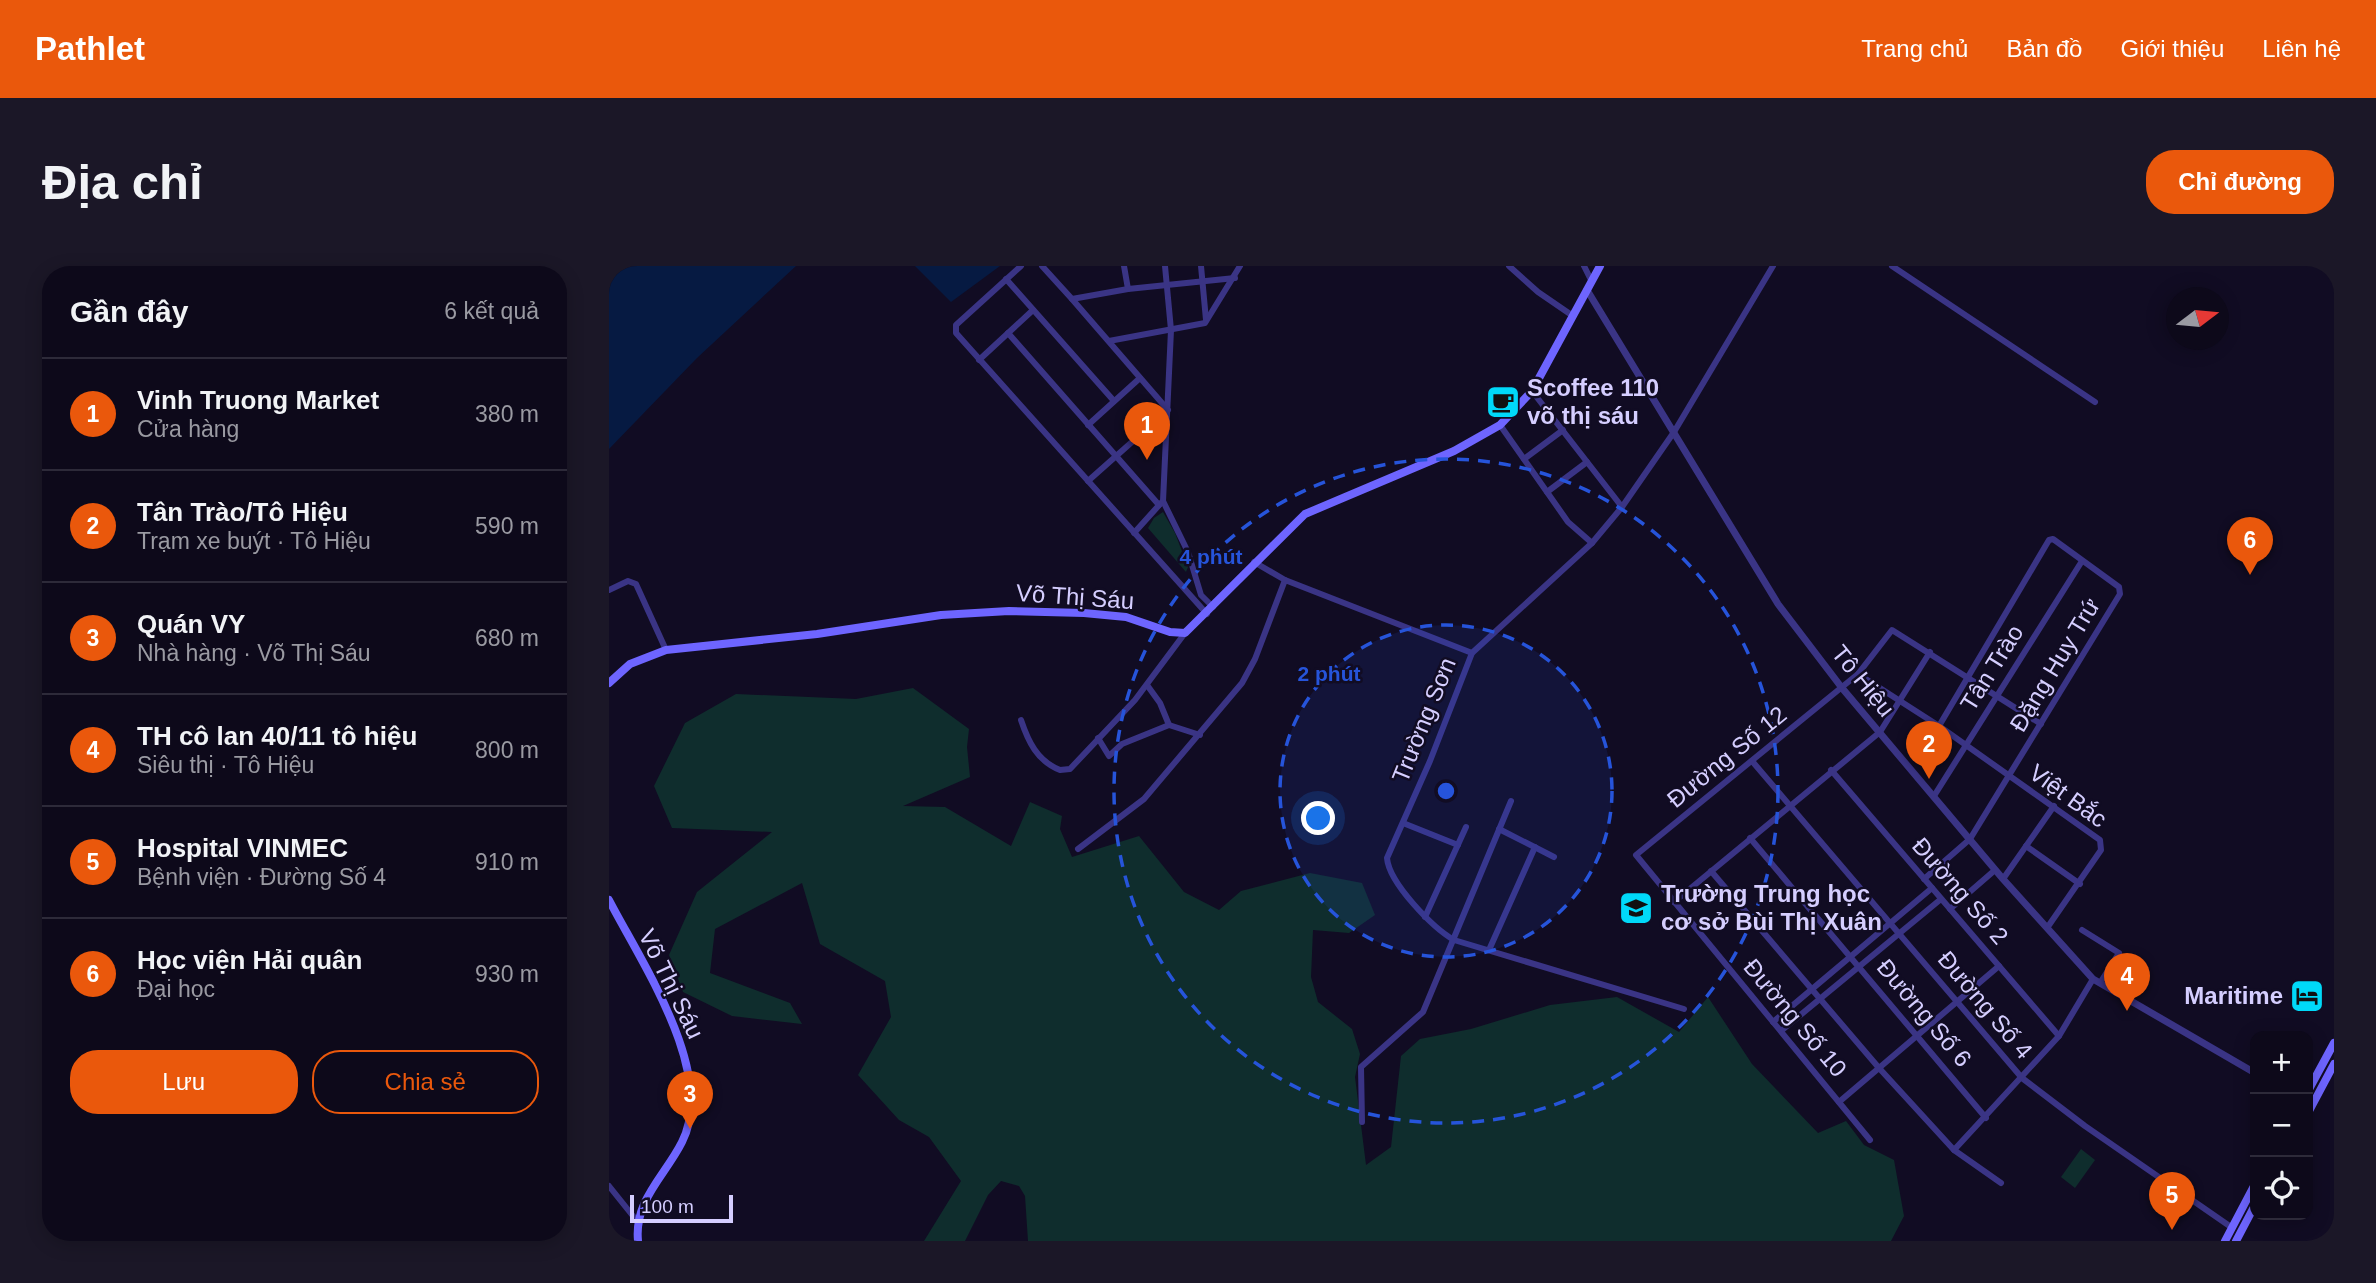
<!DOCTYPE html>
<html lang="vi">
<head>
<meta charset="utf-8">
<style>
	body { margin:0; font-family:Arial,sans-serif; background:#1b1727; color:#f1f3f6 }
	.controls { position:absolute; right:21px; bottom:21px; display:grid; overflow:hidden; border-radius:14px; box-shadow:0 4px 18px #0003 }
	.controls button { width:63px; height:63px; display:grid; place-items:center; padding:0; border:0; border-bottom:2px solid #2d2a39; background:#0d091a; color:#f1f3f6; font:35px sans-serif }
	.compass { position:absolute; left:1557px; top:21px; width:63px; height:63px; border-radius:50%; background:#0d091a; box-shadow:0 4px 18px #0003; rotate:74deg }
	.scale { position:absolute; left:21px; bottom:18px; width:103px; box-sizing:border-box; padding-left:7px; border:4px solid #d5ceff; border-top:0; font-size:19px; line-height:24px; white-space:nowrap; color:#d5ceff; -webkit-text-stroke:5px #110c23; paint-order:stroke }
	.you { position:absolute; left:710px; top:553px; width:24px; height:24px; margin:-18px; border:5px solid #fff; border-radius:50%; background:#1a73e8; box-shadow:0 0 0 10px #1a73e833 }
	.badge { display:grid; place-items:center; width:46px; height:46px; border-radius:50%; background:#ea580c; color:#fff; font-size:23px; font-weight:700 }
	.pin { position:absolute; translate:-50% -58px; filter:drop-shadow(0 2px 4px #0008) }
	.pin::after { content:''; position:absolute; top:37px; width:24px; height:21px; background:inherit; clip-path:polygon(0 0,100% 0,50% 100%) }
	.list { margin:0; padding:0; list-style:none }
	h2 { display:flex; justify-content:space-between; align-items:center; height:91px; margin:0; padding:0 28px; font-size:30px }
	h2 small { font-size:23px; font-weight:400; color:#9a9aa2 }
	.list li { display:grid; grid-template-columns:46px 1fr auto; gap:21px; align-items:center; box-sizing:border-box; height:112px; padding:0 28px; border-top:2px solid #2d2a39 }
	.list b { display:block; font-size:26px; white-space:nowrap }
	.list p { margin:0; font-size:23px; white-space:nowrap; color:#9a9aa2 }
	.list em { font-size:23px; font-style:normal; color:#9a9aa2 }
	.actions { display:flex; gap:14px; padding:21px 28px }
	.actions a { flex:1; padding:16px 0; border:2px solid #ea580c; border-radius:28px; text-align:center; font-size:24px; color:#ea580c }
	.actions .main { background:#ea580c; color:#fff }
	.icon { flex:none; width:38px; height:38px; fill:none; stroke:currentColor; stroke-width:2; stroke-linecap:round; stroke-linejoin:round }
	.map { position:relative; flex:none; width:1725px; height:975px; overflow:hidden; border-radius:28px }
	header { display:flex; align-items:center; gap:42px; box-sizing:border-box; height:98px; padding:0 35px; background:#ea580c; color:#fff }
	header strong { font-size:33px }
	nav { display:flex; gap:38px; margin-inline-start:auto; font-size:24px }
	.intro { display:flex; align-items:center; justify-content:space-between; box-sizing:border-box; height:168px; padding:0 42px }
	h1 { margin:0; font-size:49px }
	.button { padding:18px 32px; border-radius:28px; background:#ea580c; color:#fff; font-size:24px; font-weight:700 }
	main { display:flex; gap:42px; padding:0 42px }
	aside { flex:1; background:#0d091a; border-radius:28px; box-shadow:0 4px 18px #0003 }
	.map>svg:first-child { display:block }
</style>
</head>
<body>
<header>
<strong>Pathlet</strong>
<nav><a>Trang chủ</a><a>Bản đồ</a><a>Giới thiệu</a><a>Liên hệ</a></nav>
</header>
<div class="intro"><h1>Địa chỉ</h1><a class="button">Chỉ đường</a></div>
<main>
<aside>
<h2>Gần đây<small>6 kết quả</small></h2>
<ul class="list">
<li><span class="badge">1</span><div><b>Vinh Truong Market</b><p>Cửa hàng</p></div><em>380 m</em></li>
<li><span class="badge">2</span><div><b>Tân Trào/Tô Hiệu</b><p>Trạm xe buýt · Tô Hiệu</p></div><em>590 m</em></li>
<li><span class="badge">3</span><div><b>Quán VY</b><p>Nhà hàng · Võ Thị Sáu</p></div><em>680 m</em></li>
<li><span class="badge">4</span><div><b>TH cô lan 40/11 tô hiệu</b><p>Siêu thị · Tô Hiệu</p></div><em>800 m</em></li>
<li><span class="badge">5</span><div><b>Hospital VINMEC</b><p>Bệnh viện · Đường Số 4</p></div><em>910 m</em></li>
<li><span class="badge">6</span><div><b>Học viện Hải quân</b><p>Đại học</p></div><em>930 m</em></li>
</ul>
<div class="actions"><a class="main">Lưu</a><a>Chia sẻ</a></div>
</aside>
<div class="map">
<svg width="1725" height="975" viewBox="0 0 1725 975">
	<rect width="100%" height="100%" fill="#110c23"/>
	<!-- green -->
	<g fill="#0f2d2d">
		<path d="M554,246l12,21 13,34 -2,5 -38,-44 6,-10z"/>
		<path d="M304,422l56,41 -2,18 3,30 -67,29 42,1 66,39 19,-44 32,14 -2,13 12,28 67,-21 45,56 35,18 22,-19 69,-18 52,10 13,32 -26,18 -36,-3 -2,47 7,25 34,27 8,25 -5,23 11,88 25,-18 10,-91 19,-17 51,-10 79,-24 67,-8 62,35 29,-35 44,67 66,69 28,-12 18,24 30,15 10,56 -13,25h-863l-3,-45 -6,-10 -18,-5 -13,14 -23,46h-41l37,-60 -32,-44 -30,-17 -41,-45 33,-58 -6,-36 -65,-37 -18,-61 -87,46 -5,44 80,30 12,21 -70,-8 -49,-24 -14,-37 28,-63 75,-60 -100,-4 -18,-42 31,-63 51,-29 120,5z"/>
		<path d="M1472,883l14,11 -20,28 -14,-11z"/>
	</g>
	<!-- water -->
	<g fill="#061a42">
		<path d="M0,0h187l-99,92 -88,91z"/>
		<path d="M306,0h85l-49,36z"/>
	</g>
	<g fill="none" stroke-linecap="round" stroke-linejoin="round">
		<!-- minor -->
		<g stroke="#3a3485" stroke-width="6">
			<path d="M412,0l-65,59v8l251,281"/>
			<path d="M433,0l30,33 56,-10 107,-11"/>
			<path d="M515,0l4,23"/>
			<path d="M556,0l6,64 -8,171 25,51 13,43 12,12"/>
			<path d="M592,0l5,54"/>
			<path d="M900,0l29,26 35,24"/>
			<path d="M975,0l8,16"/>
			<path d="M1283,0l203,136"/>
			<path d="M397,13l108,122"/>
			<path d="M463,33l96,111 -80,71"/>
			<path d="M399,67l151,172"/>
			<path d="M500,75l96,-18 35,-57"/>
			<path d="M370,94l54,-50"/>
			<path d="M923,125l90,116"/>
			<path d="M479,159l52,-47"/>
			<path d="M891,159l68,97 24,21"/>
			<path d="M915,193l39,-29"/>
			<path d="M938,226l40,-30"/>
			<path d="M525,267l27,-30"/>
			<path d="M645,296l31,18"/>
			<path d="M0,324l19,-9 8,3 30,66"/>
			<path d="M1249,408l81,52 161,114 1,10 -54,78"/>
			<path d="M538,419l13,18 9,22"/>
			<path d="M412,454c7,21 16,41 39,50l10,-1 65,-69 50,-67"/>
			<path d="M489,472l11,18 13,-12 47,-19 31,10"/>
			<path d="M1143,495l270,317 63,48 146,101"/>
			<path d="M1222,504l228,266"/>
			<path d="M1325,530l148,-235"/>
			<path d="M794,557l55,22"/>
			<path d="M890,563l55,28"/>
			<path d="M1141,572l236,280"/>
			<path d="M1417,580l54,38"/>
			<path d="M469,583l66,-50 98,-116 13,-24 30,-79 187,73"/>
			<path d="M1102,605l168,197 75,82 47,33"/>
			<path d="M1315,613l46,-40 150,-245 -1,-7 -66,-48 -4,1 -110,186"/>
			<path d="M1394,613l51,-73"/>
			<path d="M1065,636l206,-170 50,-80"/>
			<path d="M1341,643l45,-39"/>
			<path d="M816,651l41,-90"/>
			<path d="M1473,664l37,23 -19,30"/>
			<path d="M880,684l46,-103"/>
			<path d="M1075,743l-230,-69c-21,-12 -65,-57 -67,-82l43,-97 42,-108 120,-110 30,-36 52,-75 99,-166"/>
			<path d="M1164,756l159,-134"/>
			<path d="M1172,765l160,-132"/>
			<path d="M1230,836l160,-136"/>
			<path d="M753,856l-1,-55 62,-55 88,-211"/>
			<path d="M1261,874l-234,-285 222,-181 34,-44 149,94"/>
			<path d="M1345,884l105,-114 34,-57"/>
			<path d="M0,920l28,35"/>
		</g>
		<!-- tertiary -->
		<path stroke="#3a3485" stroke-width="7" d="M978,24l191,314 64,84 161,191 90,100 162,94"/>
		<!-- secondary -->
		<g stroke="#6e65ff" stroke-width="8">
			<path d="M0,417l21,-19 36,-14 151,-16 124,-19 68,-4 75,2 42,4 44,15 15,1 120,-119 149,-63 46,-26 32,-34 68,-125"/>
			<path d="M0,634c32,62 108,173 73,242 -17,34 -48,58 -44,99"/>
			<path d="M1699,825l26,-48"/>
			<path d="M1699,847l26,-49"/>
			<path d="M1616,975l30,-57"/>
			<path d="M1627,975l19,-36"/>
		</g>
	</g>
	<!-- distance rings -->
	<circle cx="837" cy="525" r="166" fill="#2654da" fill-opacity=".12"/>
	<g fill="none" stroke="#2654da" stroke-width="3.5" stroke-dasharray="12 9">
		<circle cx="837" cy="525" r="166"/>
		<circle cx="837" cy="525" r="332"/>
	</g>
	<!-- icons -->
	<defs>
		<g id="cafe-square" transform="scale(1.75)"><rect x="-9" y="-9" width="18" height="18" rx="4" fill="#00d9f9" stroke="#110c23"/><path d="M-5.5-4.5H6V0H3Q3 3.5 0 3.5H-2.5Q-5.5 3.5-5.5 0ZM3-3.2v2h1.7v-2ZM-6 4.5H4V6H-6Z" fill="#111"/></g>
		<g id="school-square" transform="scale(1.75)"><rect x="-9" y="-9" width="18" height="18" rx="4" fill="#00d9f9" stroke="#110c23"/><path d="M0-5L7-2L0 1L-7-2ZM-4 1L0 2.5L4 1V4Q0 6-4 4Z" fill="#111"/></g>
		<g id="hotel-square" transform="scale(1.75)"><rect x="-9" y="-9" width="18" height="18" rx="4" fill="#00d9f9" stroke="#110c23"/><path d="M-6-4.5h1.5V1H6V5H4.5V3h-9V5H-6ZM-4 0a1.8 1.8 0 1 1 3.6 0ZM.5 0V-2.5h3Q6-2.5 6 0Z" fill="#111"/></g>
	</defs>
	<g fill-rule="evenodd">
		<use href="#cafe-square" x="894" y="136"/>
		<use href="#school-square" x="1027" y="642"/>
		<use href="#hotel-square" x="1698" y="730"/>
	</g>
	<g text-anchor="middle" stroke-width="5" stroke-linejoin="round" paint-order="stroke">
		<!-- poi labels -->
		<g font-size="24" font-weight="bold" fill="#d5ceff" stroke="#110c23" text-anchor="start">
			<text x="918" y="130">Scoffee 110<tspan x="918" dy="28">võ thị sáu</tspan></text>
			<text x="1052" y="636">Trường Trung học<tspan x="1052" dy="28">cơ sở Bùi Thị Xuân</tspan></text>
			<text x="1674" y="738" text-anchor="end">Maritime</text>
		</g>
		<!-- street labels -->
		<g font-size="24" fill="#d5ceff" stroke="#110c23">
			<text transform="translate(466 331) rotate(4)" y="8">Võ Thị Sáu</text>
			<text transform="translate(1446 399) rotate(-59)" y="8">Đặng Huy Trứ</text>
			<text transform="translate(1383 402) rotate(-58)" y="8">Tân Trào</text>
			<text transform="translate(1254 415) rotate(51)" y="8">Tô Hiệu</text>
			<text transform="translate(815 454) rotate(-68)" y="8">Trường Sơn</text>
			<text transform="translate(1118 491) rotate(-39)" y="8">Đường Số 12</text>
			<text transform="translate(1459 530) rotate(36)" y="8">Việt Bắc</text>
			<text transform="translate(1351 625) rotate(49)" y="8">Đường Số 2</text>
			<text transform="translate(62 718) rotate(64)" y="8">Võ Thị Sáu</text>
			<text transform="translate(1376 739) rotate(50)" y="8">Đường Số 4</text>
			<text transform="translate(1315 747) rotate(50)" y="8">Đường Số 6</text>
			<text transform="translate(1186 752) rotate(50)" y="8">Đường Số 10</text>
		</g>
	</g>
	<circle cx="837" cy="525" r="10" fill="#2654da" stroke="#110c23" stroke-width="3.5"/>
	<g font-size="21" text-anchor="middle" font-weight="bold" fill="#2654da" stroke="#110c23" stroke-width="5" stroke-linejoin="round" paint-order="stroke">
		<text x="602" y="298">4 phút</text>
		<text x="720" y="415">2 phút</text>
	</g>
</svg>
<div class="controls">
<button>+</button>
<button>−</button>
<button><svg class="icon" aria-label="locate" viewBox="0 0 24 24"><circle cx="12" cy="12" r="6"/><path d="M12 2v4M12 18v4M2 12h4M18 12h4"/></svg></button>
</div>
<svg class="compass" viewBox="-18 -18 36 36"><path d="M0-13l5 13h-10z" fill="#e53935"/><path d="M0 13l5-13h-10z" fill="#9a9aa2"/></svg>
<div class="scale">100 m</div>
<div class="you"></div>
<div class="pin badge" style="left:538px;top:194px">1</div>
<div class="pin badge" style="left:1320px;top:513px">2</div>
<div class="pin badge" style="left:81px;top:863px">3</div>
<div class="pin badge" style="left:1518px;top:745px">4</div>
<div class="pin badge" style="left:1563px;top:964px">5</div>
<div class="pin badge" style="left:1641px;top:309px">6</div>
</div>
</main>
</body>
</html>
